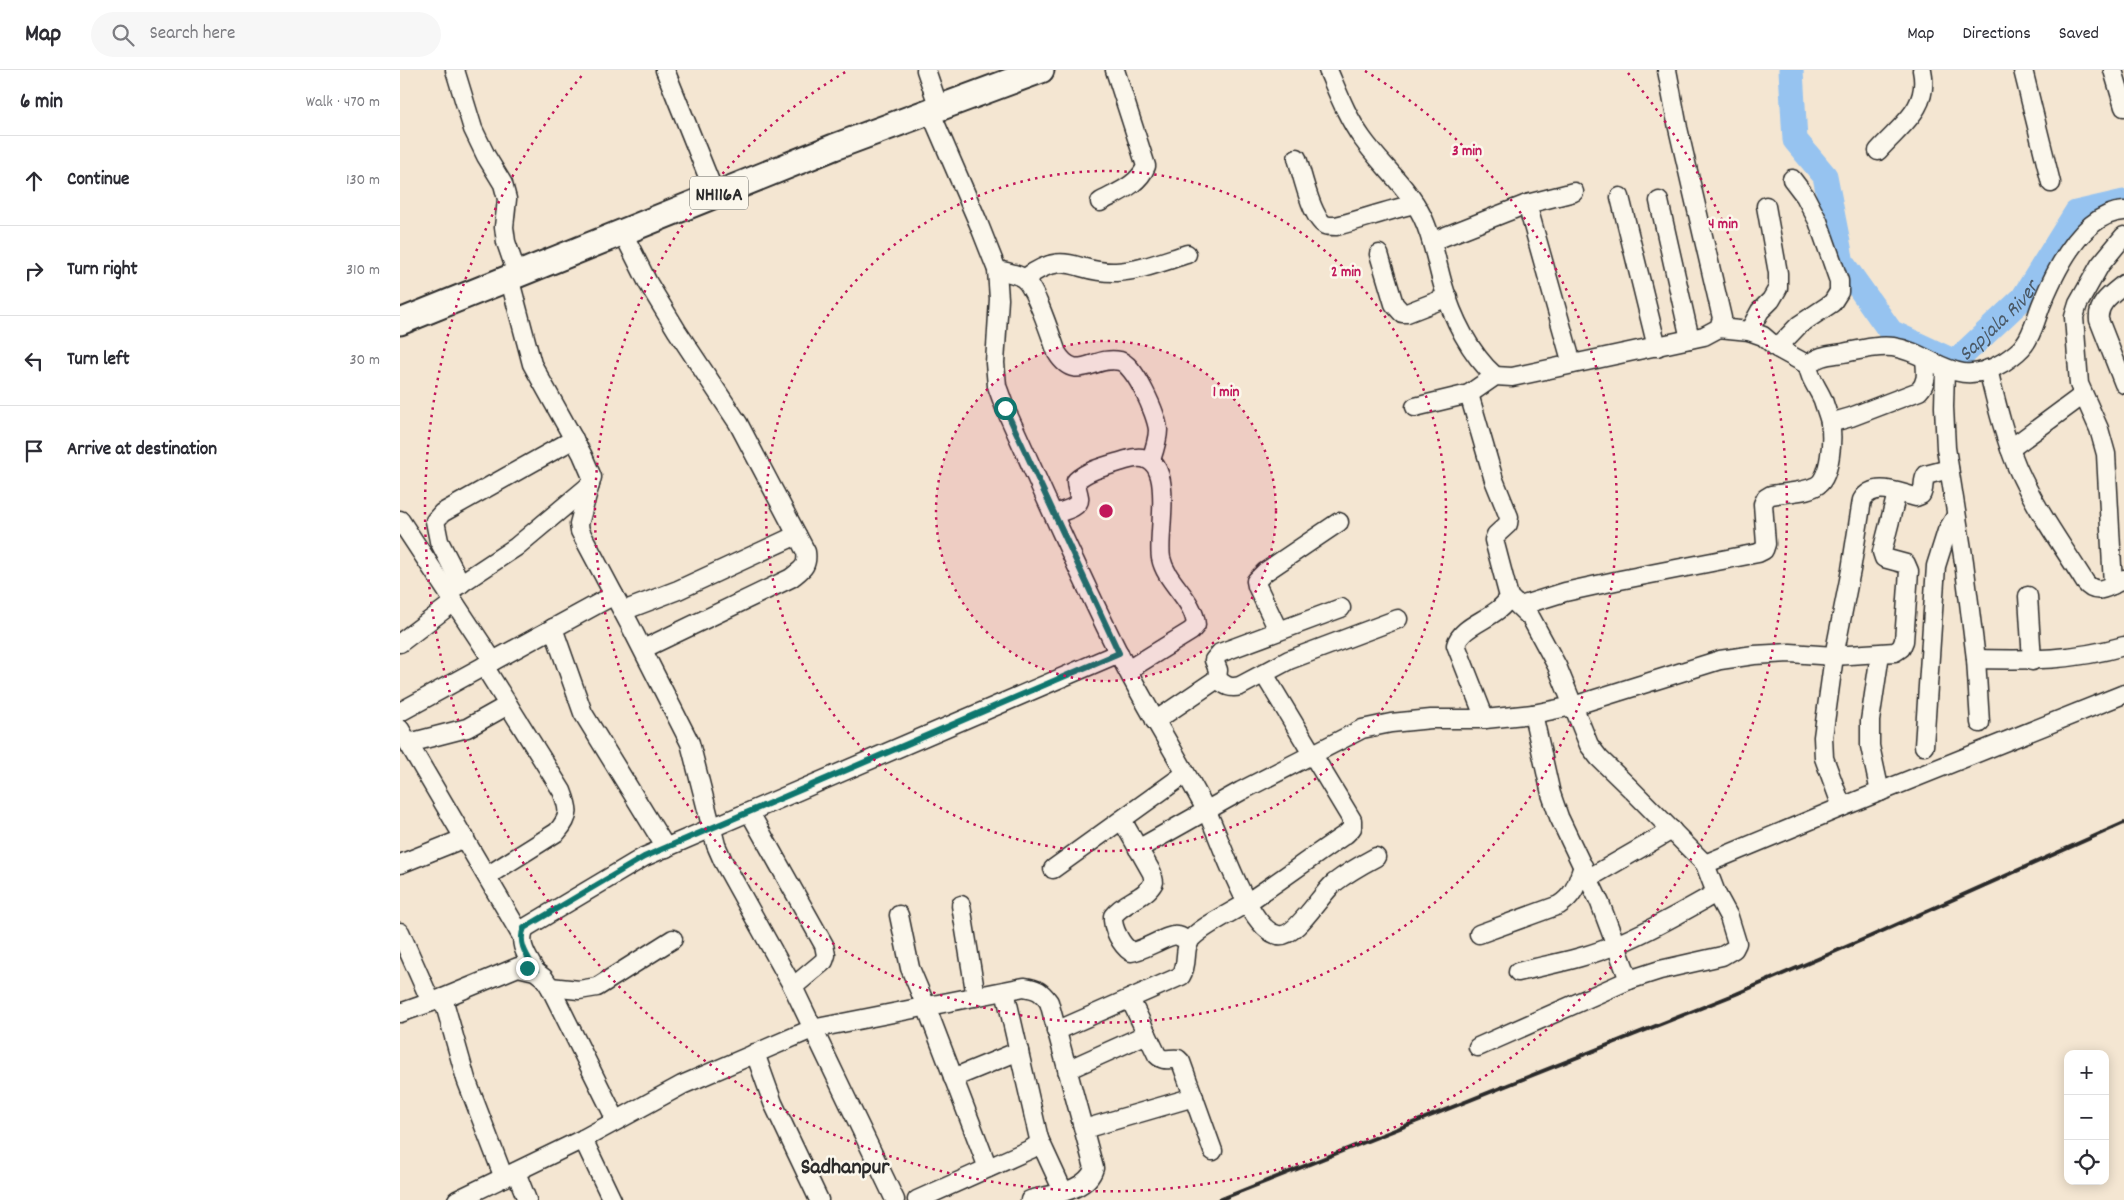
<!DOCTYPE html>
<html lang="en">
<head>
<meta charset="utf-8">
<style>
	body { margin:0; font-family:Dekko,sans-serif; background:#f7f7f7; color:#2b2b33 }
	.controls { position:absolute; right:15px; bottom:15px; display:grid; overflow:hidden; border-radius:10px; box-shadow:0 2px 12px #0003 }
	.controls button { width:45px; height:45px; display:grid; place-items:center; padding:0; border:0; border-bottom:1px solid #e1e1e2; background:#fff; color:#2b2b33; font:25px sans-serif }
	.stop { position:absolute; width:15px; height:15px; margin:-11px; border:4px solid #0f766e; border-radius:50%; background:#fff }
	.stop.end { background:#0f766e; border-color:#fff; box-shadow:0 1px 5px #0008 }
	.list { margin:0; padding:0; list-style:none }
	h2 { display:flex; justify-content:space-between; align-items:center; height:65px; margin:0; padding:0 20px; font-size:21px }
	h2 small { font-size:16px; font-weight:400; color:#7c7c81 }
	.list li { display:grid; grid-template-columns:32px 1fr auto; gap:15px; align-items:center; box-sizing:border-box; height:90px; padding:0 20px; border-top:1px solid #e1e1e2 }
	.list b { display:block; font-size:19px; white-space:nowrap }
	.list em { font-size:16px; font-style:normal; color:#7c7c81 }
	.icon { flex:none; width:28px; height:28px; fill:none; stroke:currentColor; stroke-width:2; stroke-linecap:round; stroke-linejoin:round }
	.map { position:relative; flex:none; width:1724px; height:1130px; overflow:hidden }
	header { display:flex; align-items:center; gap:30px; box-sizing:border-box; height:70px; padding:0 25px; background:#fff; border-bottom:1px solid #e1e1e2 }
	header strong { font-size:24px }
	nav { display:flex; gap:28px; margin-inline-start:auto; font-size:18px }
	.search { width:350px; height:45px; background:#f7f7f7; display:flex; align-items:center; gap:12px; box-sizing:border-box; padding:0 18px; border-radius:28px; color:#7c7c81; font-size:19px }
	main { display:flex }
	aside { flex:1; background:#fff }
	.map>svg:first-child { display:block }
</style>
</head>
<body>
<header>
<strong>Map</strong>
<div class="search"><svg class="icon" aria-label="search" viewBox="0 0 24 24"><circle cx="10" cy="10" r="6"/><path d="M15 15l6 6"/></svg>Search here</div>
<nav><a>Map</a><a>Directions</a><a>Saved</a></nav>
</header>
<main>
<aside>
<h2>6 min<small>Walk · 470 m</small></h2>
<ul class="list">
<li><svg class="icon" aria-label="ahead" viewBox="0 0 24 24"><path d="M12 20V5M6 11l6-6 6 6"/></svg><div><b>Continue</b></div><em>130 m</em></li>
<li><svg class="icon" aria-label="right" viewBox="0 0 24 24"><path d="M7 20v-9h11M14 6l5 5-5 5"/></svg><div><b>Turn right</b></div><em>310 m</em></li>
<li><svg class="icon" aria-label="left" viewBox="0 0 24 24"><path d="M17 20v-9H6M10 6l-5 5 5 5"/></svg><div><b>Turn left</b></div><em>30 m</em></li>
<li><svg class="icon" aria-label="arrive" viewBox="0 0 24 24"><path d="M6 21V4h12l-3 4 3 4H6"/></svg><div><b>Arrive at destination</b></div></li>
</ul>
</aside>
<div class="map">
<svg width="1724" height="1130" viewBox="0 0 1724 1130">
	<rect width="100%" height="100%" fill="#f4e6d2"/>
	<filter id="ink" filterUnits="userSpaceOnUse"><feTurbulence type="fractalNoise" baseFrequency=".02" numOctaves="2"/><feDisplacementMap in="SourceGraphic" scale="10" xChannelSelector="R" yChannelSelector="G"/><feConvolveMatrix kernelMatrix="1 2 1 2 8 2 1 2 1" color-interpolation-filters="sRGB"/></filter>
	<g filter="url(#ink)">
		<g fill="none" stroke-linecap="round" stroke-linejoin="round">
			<!-- river -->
			<path stroke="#96c3f0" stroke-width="25" id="s1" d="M1391,0l4,70 30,36 17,87 49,69 64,30 68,-64 53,-85 48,-11"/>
			<!-- minor casing -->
			<g stroke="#2b2b2b" stroke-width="21">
				<g id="minor">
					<path d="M55,0l18,59 13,27 17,28 4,15 -3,28 2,15 11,32"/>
					<path d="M265,0l50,124"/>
					<path d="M526,0l13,38"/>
					<path d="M928,0c10,23 19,47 34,68 19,27 45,48 60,78 11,22 14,45 21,69 9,32 27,69 52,91"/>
					<path d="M1623,0l28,113"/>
					<path d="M1713,0l11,37"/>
					<path d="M530,41l48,111 19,48 2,29 -4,64 2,23 8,22c37,81 73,164 113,244 27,54 60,105 88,158 14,26 42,120 72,125 17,4 42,-40 56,-52 13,-10 27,-18 42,-26"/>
					<path d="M1478,81c23,-26 52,-43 44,-81"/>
					<path d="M897,88c5,15 14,59 28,67 3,1 8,1 11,1 27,-7 52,-16 79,-22"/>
					<path d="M1220,127l37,150"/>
					<path d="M1259,131l31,138"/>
					<path d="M700,132c16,-9 39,-17 46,-36l-31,-96"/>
					<path d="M1127,134l45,160"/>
					<path d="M222,161l26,52 29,48 61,92 68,129c2,15 -4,17 -15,26l-148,71"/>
					<path d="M1033,171l94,-37 47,-12"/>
					<path d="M979,184l15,50 8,9h5l41,-16"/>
					<path d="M597,200c9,2 18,3 26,8 13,10 28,59 34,75 19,31 37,2 63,8 15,4 37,54 38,69 0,9 -4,21 -7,30"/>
					<path d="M109,207l23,87 50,90 10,23 -13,47 1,7 50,94 60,118 26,102 7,16 70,126 102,213"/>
					<path d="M624,209c43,-32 51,-5 92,-7 23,-1 48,-11 71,-18"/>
					<path d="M1724,214c-12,10 -27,19 -25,36l25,64"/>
					<path d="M1319,258l30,3 14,5 14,12 31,17"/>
					<path d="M1349,261l11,-20 11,-11 7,-12v-15l-12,-67"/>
					<path d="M1377,278l22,-23 33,-22 7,-11v-11l-21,-60 -13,-25 -13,-17"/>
					<path d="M1545,299l-1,38 2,41 18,114 12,97 4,64"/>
					<path d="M1588,299c8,33 16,67 29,98 18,41 45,78 68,115 11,15 25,4 39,-3"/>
					<path d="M1069,324l25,86 15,37 -1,7 -12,11 -2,5 15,57c-11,22 -47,26 -53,48l29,74"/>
					<path d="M1015,337l54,-13 26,-18 17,1 192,-41 15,-8 3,-10 -44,-190 -11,-58"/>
					<path d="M1430,353l21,-6 68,-26c9,-10 7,-19 6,-32"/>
					<path d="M1610,379l73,-54"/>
					<path d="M654,444c8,-3 27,-6 25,-17 -1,-6 -3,-10 -3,-16 13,-12 34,-16 50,-21 55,-17 30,71 35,98 5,25 33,41 35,67l-5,6 -63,39"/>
					<path d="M0,450l93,141"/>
					<path d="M61,514l-22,-43 -4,-20 7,-8 132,-74"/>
					<path d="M1713,515l-7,-131 -7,-25 -20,-45 -5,-67 4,-13 22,-39 24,-29"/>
					<path d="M48,522l68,-45 74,-62"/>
					<path d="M1628,526l4,65"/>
					<path d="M1120,536l45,-14 55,-12 138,-27 6,-3 2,-6 -3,-40 3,-6 5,-3c14,-3 32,-2 45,-9 15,-7 17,-49 14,-64 -2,-8 -5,-15 -7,-22 -5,-12 -14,-22 -15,-35 10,-10 23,-10 35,-12 16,-3 34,-8 50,-6 41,6 62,45 111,15 6,-4 16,-11 20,-17 10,-13 12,-28 18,-42 14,-34 41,-90 82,-92"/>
					<path d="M223,541l55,-21 119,-55"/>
					<path d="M153,558l30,85 83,135"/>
					<path d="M878,560l-21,-44 -1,-5 9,-9 74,-50"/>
					<path d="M0,573l54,-41"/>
					<path d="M1480,584l-10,67v25l10,46"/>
					<path d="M1576,589c55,1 95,2 148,-13"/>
					<path d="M84,596l78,125c7,18 9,25 -5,41l-70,44"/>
					<path d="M817,609c8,6 12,10 23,7l49,-26 109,-41"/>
					<path d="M0,642l214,-117"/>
					<path d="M1133,644l18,80 8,23 41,86 29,77"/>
					<path d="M755,651l62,-42 1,-9 -4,-10 6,-7 121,-45"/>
					<path d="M0,659l121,206"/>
					<path d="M9,673l58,-15 41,-23"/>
					<path d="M1524,676l12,-180 11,-35 9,-15"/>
					<path d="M1442,737l-18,-49 -1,-21 11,-81 17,-86 11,-70c12,-19 36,-7 54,-3l5,-2c4,-6 1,-14 5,-20l23,-6"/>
					<path d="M350,743l74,132 2,10 -2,6 -31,26"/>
					<path d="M722,750l30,53 2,9c-9,17 -30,19 -41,34 -1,12 8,29 18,36 13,-1 38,-19 47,-16 4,1 8,4 11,7"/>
					<path d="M738,779l103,-58 121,-62 29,-6 40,-4h54l48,-5 40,-8 147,-46 34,-5 36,-2 44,3 61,-4 6,-4 3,-7 5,-70 -3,-7 -22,-6 -2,-6 15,-59"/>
					<path d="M0,794l65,-26"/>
					<path d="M1305,794l137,-57 282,-113"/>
					<path d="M653,799l132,-95"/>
					<path d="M1189,808l83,-48"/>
					<path d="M561,835l15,92"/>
					<path d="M499,845l11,53 16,38 62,162"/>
					<path d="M0,862l31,70"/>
					<path d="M1079,864l80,-29c16,-10 18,-22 24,-39"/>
					<path d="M135,901c-7,-14 -18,-27 -10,-43l119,-71 475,-204"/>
					<path d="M1118,902c33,-8 68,-14 100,-28 34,-14 66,-33 98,-51"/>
					<path d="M150,917l29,3 18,-3 76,-48"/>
					<path d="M43,928l23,81 38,99"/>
					<path d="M730,929l27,56c7,7 12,3 21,4l3,3 32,89"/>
					<path d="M0,943l43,-15 75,-31 17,4 9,7 6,9 66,133"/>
					<path d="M656,961l125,-55c8,-13 2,-26 9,-36 10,-13 43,-28 58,-38 33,-22 65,-46 98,-68l6,-6v-8l-88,-146"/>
					<path d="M1078,977l151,-67 31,-10 62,-14 12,-7 3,-6 -8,-26 -13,-24 -11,-29 -73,-74 -33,-32 -10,-13 -32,-79 -26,-48 -22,-21"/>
					<path d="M355,983l18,50 46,97"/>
					<path d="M667,1000l80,-36"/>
					<path d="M553,1008l66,-27"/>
					<path d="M684,1059l110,-32"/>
					<path d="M183,1069l29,61"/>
					<path d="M639,1069l24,52"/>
					<path d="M116,1102l11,28"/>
					<path d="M57,1130l126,-61 99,-54 130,-56 212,-42c13,2 17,4 25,15l45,166c-7,24 -43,26 -64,32"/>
					<path d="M517,1130l114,-51 6,-4 2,-6 -34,-148"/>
				</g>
			</g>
			<!-- highway casing -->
			<g stroke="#2b2b2b" stroke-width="29">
				<path id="highway" d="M0,252l434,-175 207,-77"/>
			</g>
			<!-- minor -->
			<use href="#minor" stroke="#fbf7ec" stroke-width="18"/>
			<!-- highway -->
			<use href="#highway" stroke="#fbf7ec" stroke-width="25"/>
			<!-- rail -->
			<path stroke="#2b2b2b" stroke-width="4" d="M819,1130l517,-206 133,-57 255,-114"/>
		</g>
	</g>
	<g fill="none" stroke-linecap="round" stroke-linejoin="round" filter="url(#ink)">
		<!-- route -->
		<path stroke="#0f766e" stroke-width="6" d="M127,898l9,3c-8,-14 -19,-27 -12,-43l120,-71 475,-204 -114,-245"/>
	</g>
	<!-- distance rings -->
	<circle cx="706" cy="441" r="170" fill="#c2185b" fill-opacity=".12"/>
	<g fill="none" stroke="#c2185b" stroke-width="2.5" stroke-dasharray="2.5 5">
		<circle cx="706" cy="441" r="170"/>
		<circle cx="706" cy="441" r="340"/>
		<path d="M965 1A511 511 0 1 1 447 1"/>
		<path d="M1228 3A681 681 0 1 1 184 3"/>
	</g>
	<g text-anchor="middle" stroke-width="5" stroke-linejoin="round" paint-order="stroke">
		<!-- shield labels -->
		<rect fill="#fbf7ec" stroke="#696865" stroke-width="1" x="290" y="106.5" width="58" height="33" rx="4"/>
		<g font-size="19" font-weight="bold" fill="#2b2b2b">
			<text x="319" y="130">NH116A</text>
		</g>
		<!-- water labels -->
		<g font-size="21" font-style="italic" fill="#4b5966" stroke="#fbf7ec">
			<text dy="7" stroke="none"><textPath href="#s1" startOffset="421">Sapjala River</textPath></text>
		</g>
		<!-- quarter labels -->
		<g font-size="22" font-weight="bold" fill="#2b2b2b" stroke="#fbf7ec">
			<text x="445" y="1103">Sadhanpur</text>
		</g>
	</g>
	<circle cx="706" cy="441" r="8" fill="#c2185b" stroke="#fbf7ec" stroke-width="2.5"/>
	<g font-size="15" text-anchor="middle" font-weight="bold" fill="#c2185b" stroke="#fbf7ec" stroke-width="5" stroke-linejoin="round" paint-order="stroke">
		<text x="1067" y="85">3 min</text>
		<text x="1323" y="158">4 min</text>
		<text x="946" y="206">2 min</text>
		<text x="826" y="326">1 min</text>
	</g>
</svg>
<div class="controls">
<button>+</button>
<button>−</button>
<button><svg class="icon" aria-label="locate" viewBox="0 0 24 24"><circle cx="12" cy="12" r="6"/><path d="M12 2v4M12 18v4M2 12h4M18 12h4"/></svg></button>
</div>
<div class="stop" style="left:605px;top:338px"></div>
<div class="stop end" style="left:127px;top:898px"></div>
</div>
</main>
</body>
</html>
